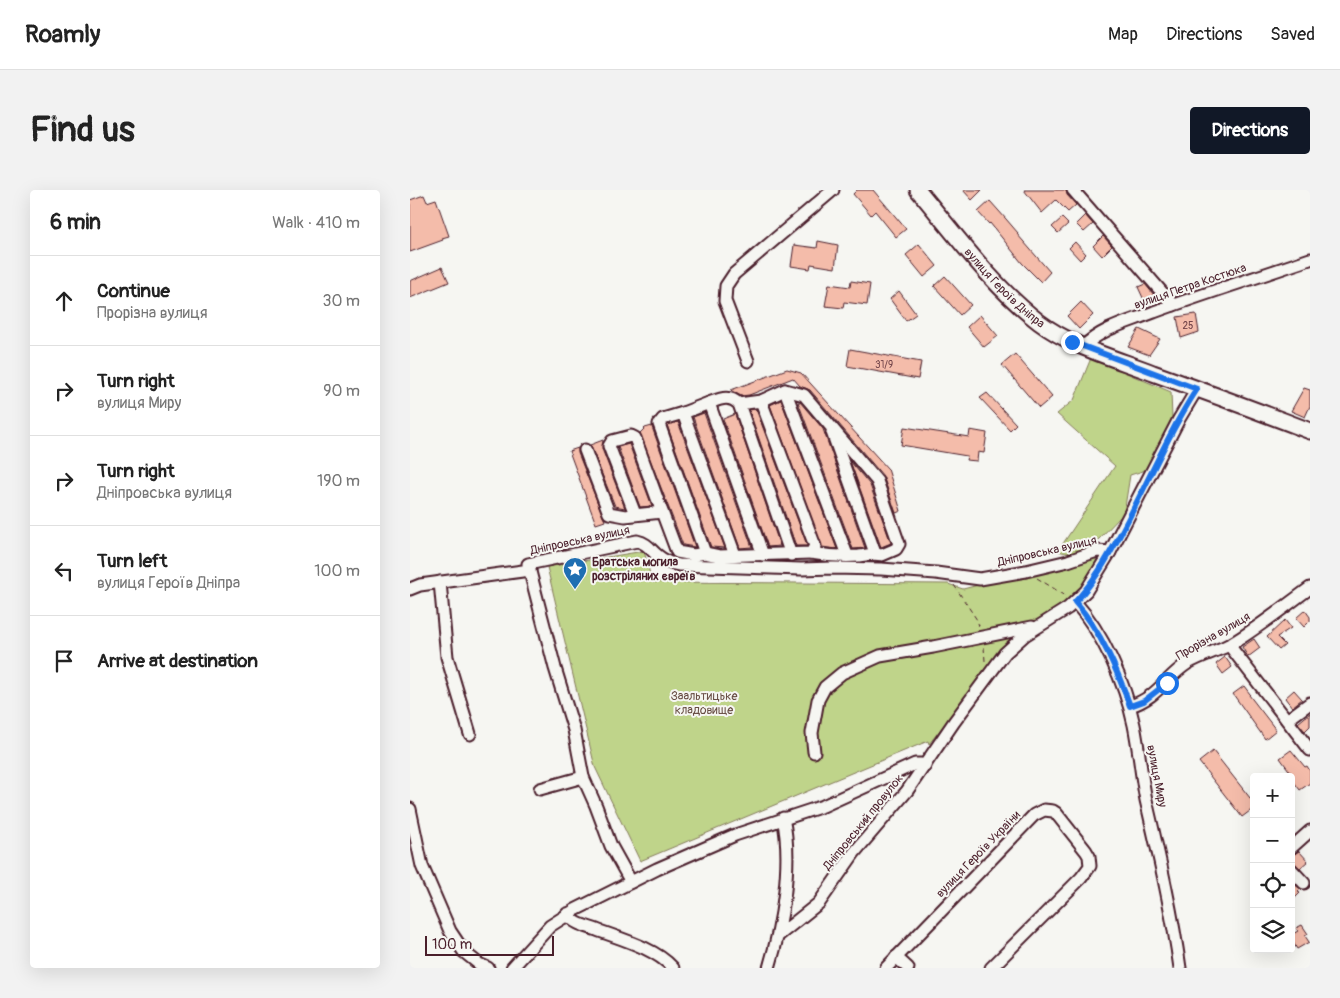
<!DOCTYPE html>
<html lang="en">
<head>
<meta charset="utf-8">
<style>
	body { margin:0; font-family:Pangolin,sans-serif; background:#f2f2f2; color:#222 }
	.controls { position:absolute; right:15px; bottom:15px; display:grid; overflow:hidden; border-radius:5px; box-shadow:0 5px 20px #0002 }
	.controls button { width:45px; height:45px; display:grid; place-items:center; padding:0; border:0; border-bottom:1px solid #e0e0e0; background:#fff; color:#222; font:25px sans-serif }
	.scale { position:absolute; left:15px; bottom:12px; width:129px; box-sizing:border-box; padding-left:5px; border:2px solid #4a1f2b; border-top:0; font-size:14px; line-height:18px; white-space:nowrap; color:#4a1f2b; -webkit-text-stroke:4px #f6f6f2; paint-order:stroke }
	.stop { position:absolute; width:15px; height:15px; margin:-11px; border:4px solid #1a73e8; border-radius:50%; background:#fff }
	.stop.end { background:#1a73e8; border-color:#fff; box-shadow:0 1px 5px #0008 }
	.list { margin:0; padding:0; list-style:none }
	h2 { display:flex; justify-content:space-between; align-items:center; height:65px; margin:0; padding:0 20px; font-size:21px }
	h2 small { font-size:16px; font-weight:400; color:#767676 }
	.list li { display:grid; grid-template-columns:32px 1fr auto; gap:15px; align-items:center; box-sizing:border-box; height:90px; padding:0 20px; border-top:1px solid #e0e0e0 }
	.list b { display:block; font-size:19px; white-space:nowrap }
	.list p { margin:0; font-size:16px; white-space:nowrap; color:#767676 }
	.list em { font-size:16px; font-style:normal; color:#767676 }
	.icon { flex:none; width:28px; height:28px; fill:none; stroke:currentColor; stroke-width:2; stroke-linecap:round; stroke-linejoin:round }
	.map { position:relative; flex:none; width:900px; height:778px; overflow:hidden; border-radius:5px }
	header { display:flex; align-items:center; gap:30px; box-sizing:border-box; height:70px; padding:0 25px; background:#fff; border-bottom:1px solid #e0e0e0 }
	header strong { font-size:24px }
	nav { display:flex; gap:28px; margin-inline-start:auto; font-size:18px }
	.intro { display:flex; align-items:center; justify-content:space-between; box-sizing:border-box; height:120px; padding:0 30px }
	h1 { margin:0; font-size:35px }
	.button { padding:12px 22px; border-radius:5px; background:#111827; color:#fff; font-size:18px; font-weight:700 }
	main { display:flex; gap:30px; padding:0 30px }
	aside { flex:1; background:#fff; border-radius:5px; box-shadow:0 5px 20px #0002 }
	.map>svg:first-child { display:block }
</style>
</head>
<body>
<header>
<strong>Roamly</strong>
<nav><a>Map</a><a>Directions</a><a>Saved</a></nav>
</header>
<div class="intro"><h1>Find us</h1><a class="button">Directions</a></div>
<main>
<aside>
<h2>6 min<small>Walk · 410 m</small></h2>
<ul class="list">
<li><svg class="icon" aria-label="ahead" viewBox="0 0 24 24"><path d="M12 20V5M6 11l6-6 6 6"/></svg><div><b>Continue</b><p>Прорізна вулиця</p></div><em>30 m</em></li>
<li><svg class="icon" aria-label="right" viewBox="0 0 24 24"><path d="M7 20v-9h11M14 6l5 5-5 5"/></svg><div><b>Turn right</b><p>вулиця Миру</p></div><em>90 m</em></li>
<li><svg class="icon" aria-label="right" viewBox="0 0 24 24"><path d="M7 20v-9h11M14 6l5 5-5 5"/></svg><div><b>Turn right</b><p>Дніпровська вулиця</p></div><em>190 m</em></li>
<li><svg class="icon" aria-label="left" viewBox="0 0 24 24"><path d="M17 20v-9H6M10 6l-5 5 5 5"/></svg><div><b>Turn left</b><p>вулиця Героїв Дніпра</p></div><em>100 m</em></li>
<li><svg class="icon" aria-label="arrive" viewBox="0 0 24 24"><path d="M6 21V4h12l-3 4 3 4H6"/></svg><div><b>Arrive at destination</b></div></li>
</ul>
</aside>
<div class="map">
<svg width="900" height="778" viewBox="0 0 900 778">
	<rect width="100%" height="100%" fill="#f6f6f2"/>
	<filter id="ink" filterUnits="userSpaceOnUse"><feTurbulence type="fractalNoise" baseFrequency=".02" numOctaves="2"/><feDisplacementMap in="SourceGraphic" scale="10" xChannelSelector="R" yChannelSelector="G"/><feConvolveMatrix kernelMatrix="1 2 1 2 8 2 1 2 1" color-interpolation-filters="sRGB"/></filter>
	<g filter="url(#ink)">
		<!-- green -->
		<g fill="#bfd48a" stroke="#847a5a">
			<path d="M681,168l80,34 1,26 -26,52 -16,5 -6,38 -25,26 -23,14h-10l-8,-2 57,-85 -58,-52 17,-14z"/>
			<path d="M234,361l8,31 296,2 15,5 132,-34 2,8 -14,22 -15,16 -27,18 -14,3 -11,11 -87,111 -1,-3 -288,120 -45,-94 -48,-200z"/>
		</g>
		<!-- building -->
		<g fill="#f4bcaa" stroke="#4a1f2b">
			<path d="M447,0h16l33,39 -10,8 -21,-26 -4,4 -18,-21z"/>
			<path d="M553,0h19l-10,10z"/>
			<path d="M614,0h42l1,5 9,10 -8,7 -12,-12 -14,13z"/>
			<path d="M14,5l3,7 9,-3 13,37 -7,2 1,2 -33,12v-52z"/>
			<path d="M580,11l16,18 12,14 -1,1 33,38 -9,10 -19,-19 -32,-40 -1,1 -11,-12z"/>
			<path d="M675,25l8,9 -9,8 -8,-8z"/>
			<path d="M652,28l6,6 -10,9 -6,-6z"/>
			<path d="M693,46l9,10 -10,10 -9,-10z"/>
			<path d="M408,51l20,4 -3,23 -24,-4 -1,5 -19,-3 3,-21 23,3z"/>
			<path d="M665,52l11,12 -6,6 -11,-12z"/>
			<path d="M509,54l18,22 -13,11 -18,-22z"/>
			<path d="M32,77l7,15 -39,16v-17z"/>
			<path d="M535,86l26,29 -11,10 -26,-29z"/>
			<path d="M441,91l19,3 -3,21 -23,-3 -1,6 -18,-2 4,-22 21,3z"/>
			<path d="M735,94l9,11 -10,5 -6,-13z"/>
			<path d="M489,101l17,23 -10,7 -16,-22z"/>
			<path d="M671,112l12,13 -14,14 -12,-13z"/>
			<path d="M786,124l3,18 -18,6 -4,-21z"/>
			<path d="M570,125l18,21 -14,11 -17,-20z"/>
			<path d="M729,139l21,10 -11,16 -21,-8z"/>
			<path d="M440,159l71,13 -3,17 -71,-13z"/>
			<path d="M605,164l37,43 -13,11 -37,-43z"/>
			<path d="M377,179l14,4 87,96 13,42 -5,2 -13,-37 -73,-86 -10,-4 -7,-8 -44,17 -8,1 -9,-5 -1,-1z"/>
			<path d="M894,198l6,2v16l-5,11 -14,-6z"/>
			<path d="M577,203l29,31 -6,6 -30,-32z"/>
			<path d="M371,210l56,149 -15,-2 -52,-142z"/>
			<path d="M388,212h2l23,27 42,119 -12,1z"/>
			<path d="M346,219l51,136v1h-11l-47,-136z"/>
			<path d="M294,223l48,134h-1l-11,1 -47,-131z"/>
			<path d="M325,224l45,132 -12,1 -45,-128z"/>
			<path d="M268,232l47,126 -14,-1 -44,-122z"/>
			<path d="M242,236v1l43,120 -12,-2 -43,-112 5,-5z"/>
			<path d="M494,237l65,10 1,-7 17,3 -3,20 -6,-1 -1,9 -11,-1 1,-4 -66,-11z"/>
			<path d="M193,250l-1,9 23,59 -10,-2 -25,-61z"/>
			<path d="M219,254l23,62 -12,1 -22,-60z"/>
			<path d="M168,258v5l27,68 -9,3 -27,-73z"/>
			<path d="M440,271l20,24 21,58 -10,4z"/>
			<path d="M895,420l5,7v4l-6,6 -8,-9z"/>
			<path d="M875,430l6,8 -14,9 8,8 -6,5 -12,-13z"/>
			<path d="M844,449l6,9 -12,9 -6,-10z"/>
			<path d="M815,467l7,10 -9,7 -7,-10z"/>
			<path d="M834,496l6,8 -1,1 27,35 -11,9 -32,-45z"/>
			<path d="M884,500l8,9 -10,8 -7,-9z"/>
			<path d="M900,523v13l-5,5 -7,-8z"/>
			<path d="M881,560l14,17 2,-1 3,5v12l-10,7 -9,-12v-5l-11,-15z"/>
			<path d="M803,561l41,52v5l-12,9 -43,-55z"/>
			<path d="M889,661l9,10 -8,7 -9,-7v-5z"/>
			<path d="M881,695l2,2 2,-2 6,4 -3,3 2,1 -5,5 -2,-2 -2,2z"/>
			<path d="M892,735l6,9 -3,2 4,6 -12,7 -6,-10v-4l7,-4 -2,-3z"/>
		</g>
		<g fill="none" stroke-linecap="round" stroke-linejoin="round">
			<!-- minor casing -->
			<g stroke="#4a1f2b" stroke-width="15">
				<g id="minor">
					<path d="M663,0l100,115"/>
					<path d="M673,157c19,-19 46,-25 71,-35 52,-19 104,-35 156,-53"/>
					<path d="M338,171l-23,-60 1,-15 8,-12 99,-84"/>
					<path d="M375,200l62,165"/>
					<path d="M351,211l24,-11 19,5 73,86 22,63 -3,5 -14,6c-9,-2 -14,0 -23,1 -16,1 -32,0 -48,-3"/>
					<path d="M299,213c11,-4 20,-9 30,1l52,151"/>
					<path d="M273,223l26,-10 54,152"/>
					<path d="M422,242l43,121"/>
					<path d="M175,260l24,63 16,3 37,-4 15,40 17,3 11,-2 14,3 92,-3 4,-7 -54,-145 -22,3"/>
					<path d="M225,324l-26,-68 3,-5 19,-5 4,2 27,74"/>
					<path d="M295,363l-46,-129 4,-5 20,-6 52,142"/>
					<path d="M30,392l7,75 23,77"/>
					<path d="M0,399l10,-4 110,-15"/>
					<path d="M665,412c28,31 50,81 59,123 5,24 7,50 12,75 13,56 26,111 34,168"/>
					<path d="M819,455l81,105"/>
					<path d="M720,516c27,-8 36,-29 58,-43 14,-8 29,-12 43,-19 27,-16 53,-37 79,-56"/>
					<path d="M877,530l23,-17"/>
					<path d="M404,562l-2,-19 6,-33 7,-13 17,-14 38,-17 53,-9 99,-20"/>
					<path d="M130,599l43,-12"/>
					<path d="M0,619l12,57 28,65 14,21 15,12 9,4"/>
					<path d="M881,658l19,-17"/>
					<path d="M881,679l13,14"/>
					<path d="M221,692l-20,-36 -15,-40 -13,-29 -9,-47 -19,-62 -27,-104 109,-23c10,2 13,8 20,14 7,6 14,9 22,10l122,4 32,-1 48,1 55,4 44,6 46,-8 42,-10 29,-10 13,1"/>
					<path d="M157,724c7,10 19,12 30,16 24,9 58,18 76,38"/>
					<path d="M369,745l40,-32 35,-50 53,-62 47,-69 51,-69 20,-18 43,-27 18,-17 24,-39 69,-133 18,-30"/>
					<path d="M486,767l12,11"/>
					<path d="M102,778l38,-42 25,-16 82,-41 78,-34 88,-29 92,-42h6l4,2"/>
					<path d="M359,778c13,-43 24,-106 14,-150"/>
					<path d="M476,778l148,-153 10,-5 9,1 3,2 30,38 3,5 1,10 -9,12 -90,90"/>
				</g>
			</g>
			<!-- major casing -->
			<g stroke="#4a1f2b" stroke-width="19">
				<g id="major">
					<path id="s1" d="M508,0c37,44 75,97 121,132 33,25 75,36 114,51 53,19 105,38 157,58"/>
				</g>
			</g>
			<!-- path -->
			<g stroke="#4a1f2b" stroke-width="1" stroke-dasharray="5 4" stroke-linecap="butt">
				<path d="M627,388l29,18"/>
				<path d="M544,395l23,35 2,6"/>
				<path d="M574,457l1,14"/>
			</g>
			<!-- minor -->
			<use href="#minor" stroke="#f6f6f2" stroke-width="11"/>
			<!-- major -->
			<use href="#major" stroke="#f6f6f2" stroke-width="15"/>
		</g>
	</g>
	<g fill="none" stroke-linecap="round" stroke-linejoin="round" filter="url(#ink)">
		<!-- route -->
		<path stroke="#1a73e8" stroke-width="6" d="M662,152l125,47c-30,46 -51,98 -77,146 -13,24 -26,47 -45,67 26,29 42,68 55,104l14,-5 23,-18"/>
	</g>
	<!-- icons -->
	<defs>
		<g id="sight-pin" transform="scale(1.25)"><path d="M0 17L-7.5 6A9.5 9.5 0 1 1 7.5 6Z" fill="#1f6fb2" stroke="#f6f6f2"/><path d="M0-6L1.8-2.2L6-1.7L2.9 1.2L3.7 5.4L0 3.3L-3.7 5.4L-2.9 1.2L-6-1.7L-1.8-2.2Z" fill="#fff"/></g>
	</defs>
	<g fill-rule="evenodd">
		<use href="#sight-pin" x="165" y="379"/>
	</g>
	<g text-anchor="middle" stroke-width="4" stroke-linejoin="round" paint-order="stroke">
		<!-- number labels -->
		<g font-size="10" fill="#74464b">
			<text x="778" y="139">25</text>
			<text x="474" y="178">31/9</text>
		</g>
		<!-- street labels -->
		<g font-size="12" fill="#4a1f2b" stroke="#f6f6f2">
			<text transform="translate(780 96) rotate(-19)" y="4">вулиця Петра Костюка</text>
			<text dy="4" stroke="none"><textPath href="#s1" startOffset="131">вулиця Героїв Дніпра</textPath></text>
			<text transform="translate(170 350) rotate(-12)" y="4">Дніпровська вулиця</text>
			<text transform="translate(637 361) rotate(-13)" y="4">Дніпровська вулиця</text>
			<text transform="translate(803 446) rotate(-30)" y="4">Прорізна вулиця</text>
			<text transform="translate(747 586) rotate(79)" y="4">вулиця Миру</text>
			<text transform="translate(453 632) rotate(-51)" y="4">Дніпровський провулок</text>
			<text transform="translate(568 664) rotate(-46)" y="4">вулиця Героїв України</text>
		</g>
		<!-- poi labels -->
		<g font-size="12" font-weight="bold" fill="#4a1f2b" stroke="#f6f6f2" text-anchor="start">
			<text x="182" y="376">Братська могила<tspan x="182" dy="14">розстріляних євреїв</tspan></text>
		</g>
		<!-- park labels -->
		<g font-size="12" fill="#674c43" stroke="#f6f6f2">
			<text x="294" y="510">Заальтицьке<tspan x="294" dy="14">кладовище</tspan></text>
		</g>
	</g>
</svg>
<div class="controls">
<button>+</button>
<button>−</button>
<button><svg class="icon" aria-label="locate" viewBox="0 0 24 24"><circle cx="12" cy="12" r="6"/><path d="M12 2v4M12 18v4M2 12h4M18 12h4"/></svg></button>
<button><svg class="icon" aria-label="layers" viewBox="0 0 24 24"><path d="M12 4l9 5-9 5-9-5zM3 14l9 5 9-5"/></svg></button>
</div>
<div class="scale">100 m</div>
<div class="stop" style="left:757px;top:493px"></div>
<div class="stop end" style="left:662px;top:152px"></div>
</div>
</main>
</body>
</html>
